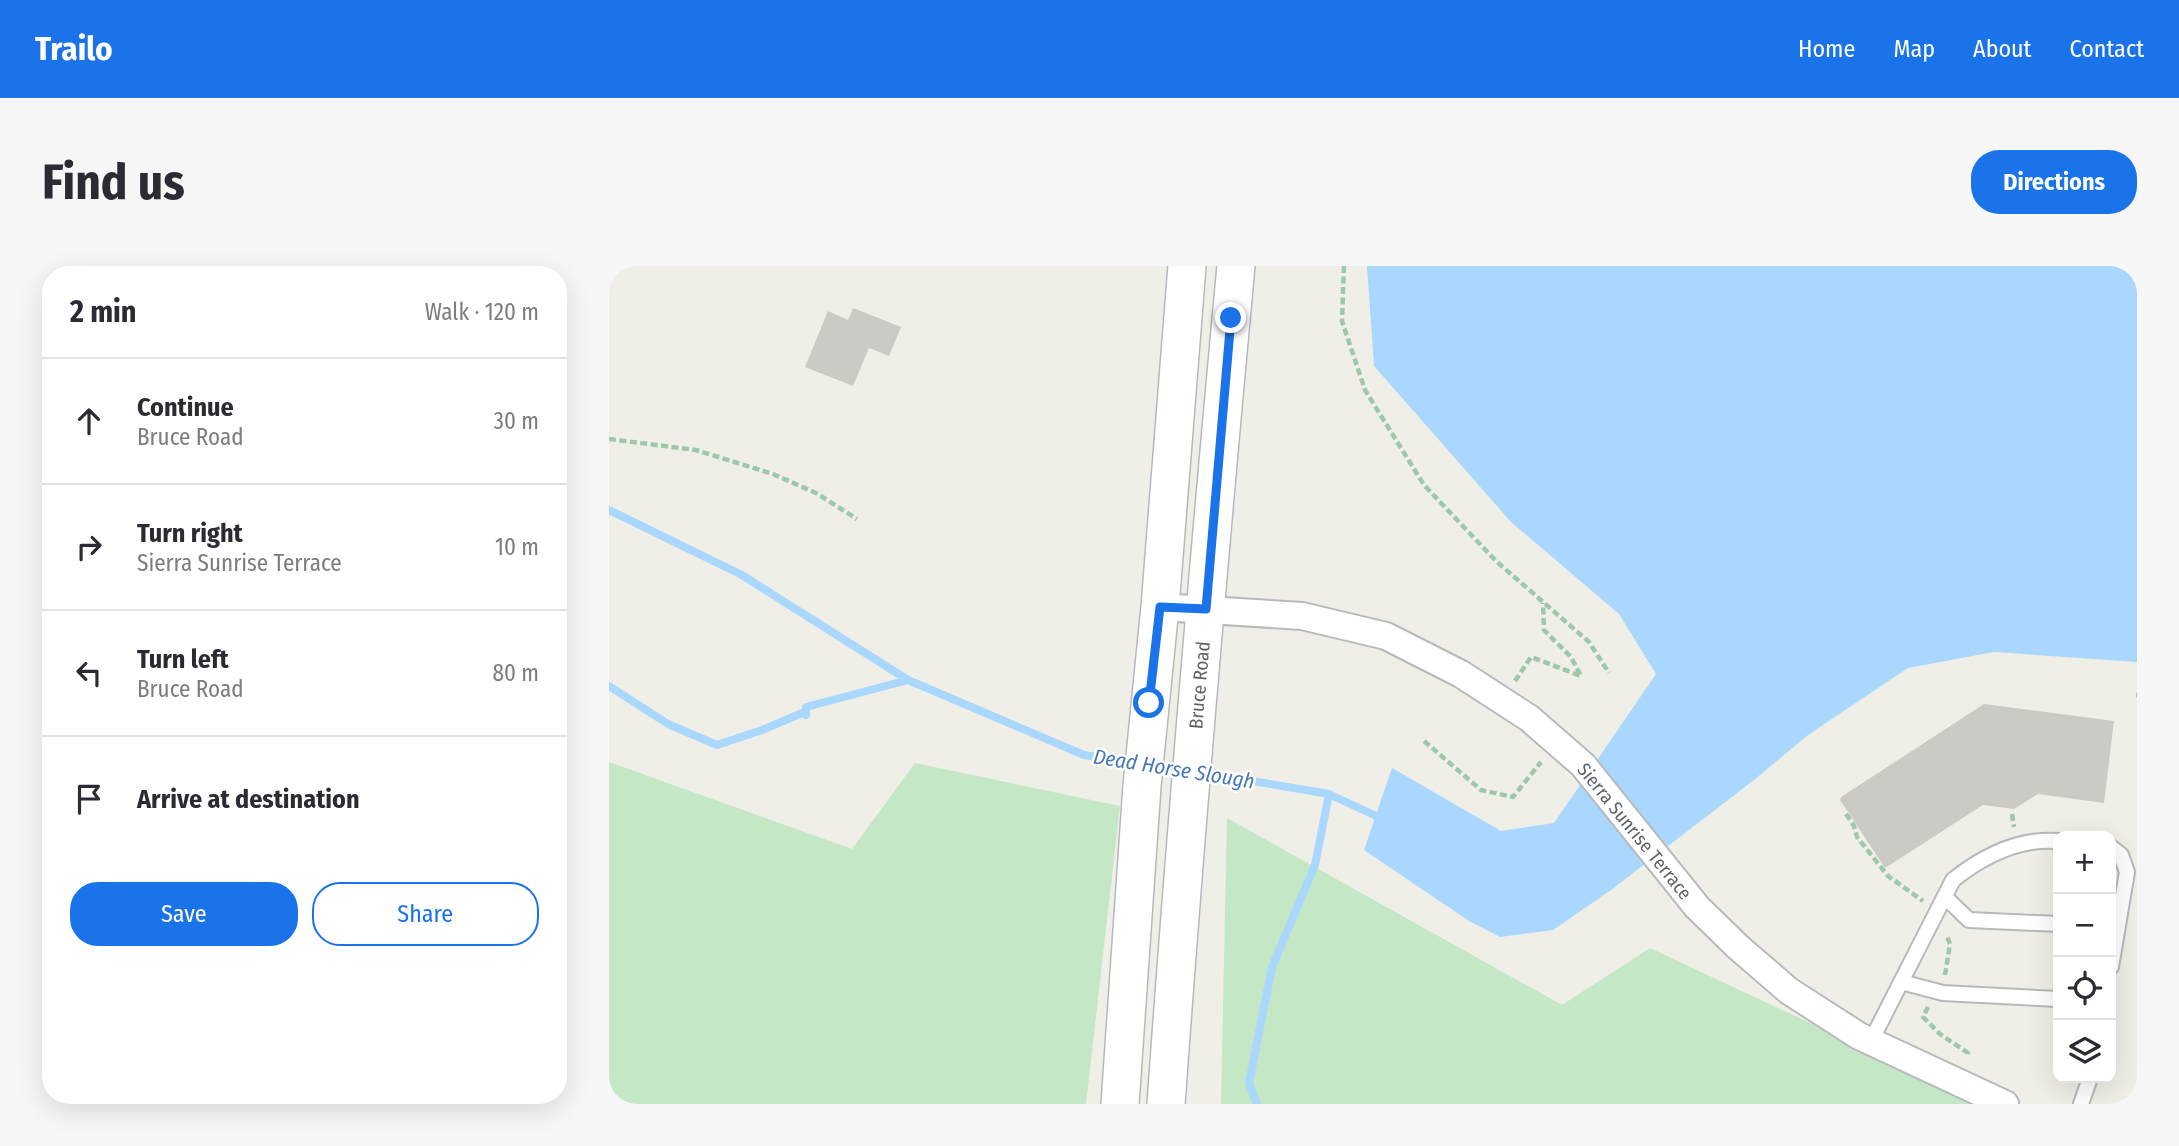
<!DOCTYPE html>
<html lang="en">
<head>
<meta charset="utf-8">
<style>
	body { margin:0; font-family:"Fira Sans Condensed",sans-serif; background:#f7f7f7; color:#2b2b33 }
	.controls { position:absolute; right:21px; bottom:21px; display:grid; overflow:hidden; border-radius:14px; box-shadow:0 7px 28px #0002 }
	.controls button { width:63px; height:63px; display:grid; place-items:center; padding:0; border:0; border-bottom:2px solid #e1e1e2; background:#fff; color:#2b2b33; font:35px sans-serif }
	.stop { position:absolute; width:21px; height:21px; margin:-16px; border:5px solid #1a73e8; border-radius:50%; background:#fff }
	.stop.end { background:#1a73e8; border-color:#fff; box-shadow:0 2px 7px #0008 }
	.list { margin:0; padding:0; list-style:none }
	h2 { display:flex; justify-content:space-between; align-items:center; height:91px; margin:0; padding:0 28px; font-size:30px }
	h2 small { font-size:23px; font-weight:400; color:#7c7c81 }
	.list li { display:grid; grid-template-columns:46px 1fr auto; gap:21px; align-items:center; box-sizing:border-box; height:126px; padding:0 28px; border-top:2px solid #e1e1e2 }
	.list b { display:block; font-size:26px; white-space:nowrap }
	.list p { margin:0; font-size:23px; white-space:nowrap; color:#7c7c81 }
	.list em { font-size:23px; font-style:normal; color:#7c7c81 }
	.actions { display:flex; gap:14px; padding:21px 28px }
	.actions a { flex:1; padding:16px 0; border:2px solid #1a73e8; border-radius:28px; text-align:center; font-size:24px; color:#1a73e8 }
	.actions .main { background:#1a73e8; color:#fff }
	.icon { flex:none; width:38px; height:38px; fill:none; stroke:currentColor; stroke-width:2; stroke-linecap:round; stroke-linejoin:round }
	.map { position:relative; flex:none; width:1528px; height:838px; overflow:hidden; border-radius:28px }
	header { display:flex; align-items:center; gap:42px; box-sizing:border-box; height:98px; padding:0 35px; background:#1a73e8; color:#fff }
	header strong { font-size:33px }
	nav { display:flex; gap:38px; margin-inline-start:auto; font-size:24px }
	.intro { display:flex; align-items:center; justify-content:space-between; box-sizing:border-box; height:168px; padding:0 42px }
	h1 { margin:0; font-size:49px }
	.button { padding:18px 32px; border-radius:28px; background:#1a73e8; color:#fff; font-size:24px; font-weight:700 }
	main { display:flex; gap:42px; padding:0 42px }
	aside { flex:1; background:#fff; border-radius:28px; box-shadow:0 7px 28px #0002 }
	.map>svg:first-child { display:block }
</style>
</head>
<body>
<header>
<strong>Trailo</strong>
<nav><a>Home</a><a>Map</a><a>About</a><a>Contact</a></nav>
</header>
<div class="intro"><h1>Find us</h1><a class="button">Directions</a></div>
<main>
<aside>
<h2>2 min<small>Walk · 120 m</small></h2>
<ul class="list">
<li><svg class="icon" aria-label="ahead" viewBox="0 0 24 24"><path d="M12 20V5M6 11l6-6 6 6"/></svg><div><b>Continue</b><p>Bruce Road</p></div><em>30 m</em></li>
<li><svg class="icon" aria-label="right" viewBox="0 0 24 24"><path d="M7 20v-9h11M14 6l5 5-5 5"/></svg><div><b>Turn right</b><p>Sierra Sunrise Terrace</p></div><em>10 m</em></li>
<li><svg class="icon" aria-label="left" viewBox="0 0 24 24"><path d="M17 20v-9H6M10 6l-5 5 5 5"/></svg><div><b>Turn left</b><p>Bruce Road</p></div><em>80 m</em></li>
<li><svg class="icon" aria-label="arrive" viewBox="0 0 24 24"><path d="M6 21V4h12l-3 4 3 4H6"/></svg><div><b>Arrive at destination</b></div></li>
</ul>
<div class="actions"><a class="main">Save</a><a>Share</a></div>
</aside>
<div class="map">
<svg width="1528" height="838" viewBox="0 0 1528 838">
	<rect width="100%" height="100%" fill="#f0efe7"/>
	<!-- green -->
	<g fill="#c4e7c5">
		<path d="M0,496l243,87 63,-86 205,43 -34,298h-477z"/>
		<path d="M618,552l335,187 88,-57 333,156h-762z"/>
	</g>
	<!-- water -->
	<path fill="#a9d7fe" d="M758,0h770v396l-143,-10 -86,16 -100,67 -54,45 -143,110 -58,40 -53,7 -31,-16 -105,-71 28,-82 109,63 53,-8 102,-149 -37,-60 -108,-92 -137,-156z"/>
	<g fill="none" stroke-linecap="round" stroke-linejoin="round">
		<!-- stream -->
		<g stroke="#a9d7fe" stroke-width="8">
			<path d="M0,244l133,65 166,105"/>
			<path d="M0,420l59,38 49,21 45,-15 40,-17 4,2v-8l102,-27 176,75 51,8"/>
			<path d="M543,499l32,5"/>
			<path d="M591,506l129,22 47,22"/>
			<path d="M648,838l-8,-21 23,-116 43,-102 14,-71"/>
		</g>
	</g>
	<!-- building -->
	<g fill="#cccac4">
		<path d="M244,42l48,19 -12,29 -20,-8 -16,38 -48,-19 23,-56 20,9z"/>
		<path d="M1375,438l130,17 -10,82 -66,-9 -24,15 -31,-4 -98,63 -45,-68 1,-3z"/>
	</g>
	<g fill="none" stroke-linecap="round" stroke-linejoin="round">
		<!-- service casing -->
		<g stroke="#b7b9bd" stroke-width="18">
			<g id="service">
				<path d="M1502,581l10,8 6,17 -16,95"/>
				<path d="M1336,631l24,23 89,4"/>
				<path d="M1292,716l42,11 115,6"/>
				<path d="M1262,775l82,-161c30,-24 66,-42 105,-39"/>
				<path d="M1472,838l9,-26"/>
			</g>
		</g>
		<!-- minor casing -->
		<g stroke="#b7b9bd" stroke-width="30">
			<path id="minor" d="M551,341l142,9 84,20 75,38 68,44 54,47 114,142 41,40 51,44 70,45 146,68"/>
		</g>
		<!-- secondary casing -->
		<g stroke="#b5b9be" stroke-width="40">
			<g id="secondary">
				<path d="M511,838l22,-318 18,-179 27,-341"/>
				<path d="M557,838c20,-280 44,-559 70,-838"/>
			</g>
		</g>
		<!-- path -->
		<g stroke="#9dc8ab" stroke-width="4.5" stroke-dasharray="7 3.5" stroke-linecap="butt">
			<path d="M735,0l-2,55 23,69 59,95 72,76 93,81 20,31"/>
			<path d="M0,173l87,11 77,24 43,19 41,26"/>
			<path d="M906,415l16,-24 50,19 -10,-19 -27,-27 -1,-27"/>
			<path d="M1527,429h1"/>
			<path d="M815,475l57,49 32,7 28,-35"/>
			<path d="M1237,548l8,12 3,11 31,39 35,25"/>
			<path d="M1403,548l2,13"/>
			<path d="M1336,709l5,-31 -3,-8"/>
			<path d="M1319,741l-5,10 17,17 28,19 -2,4"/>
		</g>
		<!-- service -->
		<use href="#service" stroke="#fff" stroke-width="14"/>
		<!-- minor -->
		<use href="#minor" stroke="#fff" stroke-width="26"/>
		<!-- secondary -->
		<use href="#secondary" stroke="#fff" stroke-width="37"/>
	</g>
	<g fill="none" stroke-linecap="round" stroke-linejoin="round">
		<!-- route -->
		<path stroke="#1a73e8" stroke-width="9" d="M540,437l11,-96 46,2 25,-291"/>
	</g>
	<g text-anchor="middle" stroke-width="5" stroke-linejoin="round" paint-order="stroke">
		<!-- street labels -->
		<g font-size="19" fill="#5e6267" stroke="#fff">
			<text transform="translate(590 419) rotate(-85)" y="7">Bruce Road</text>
			<text transform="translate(1026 565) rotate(51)" y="7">Sierra Sunrise Terrace</text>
		</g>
		<!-- water labels -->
		<g font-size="21" font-style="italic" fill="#4478b2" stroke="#fff">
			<text transform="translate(565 503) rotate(9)" y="7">Dead Horse Slough</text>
		</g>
	</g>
</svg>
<div class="controls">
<button>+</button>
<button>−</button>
<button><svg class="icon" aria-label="locate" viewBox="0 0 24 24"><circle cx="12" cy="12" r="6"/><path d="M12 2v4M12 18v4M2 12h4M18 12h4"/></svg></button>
<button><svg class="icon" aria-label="layers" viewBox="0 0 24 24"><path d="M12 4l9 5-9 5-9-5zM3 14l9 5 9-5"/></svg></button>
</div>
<div class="stop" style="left:540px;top:437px"></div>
<div class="stop end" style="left:622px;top:52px"></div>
</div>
</main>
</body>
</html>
